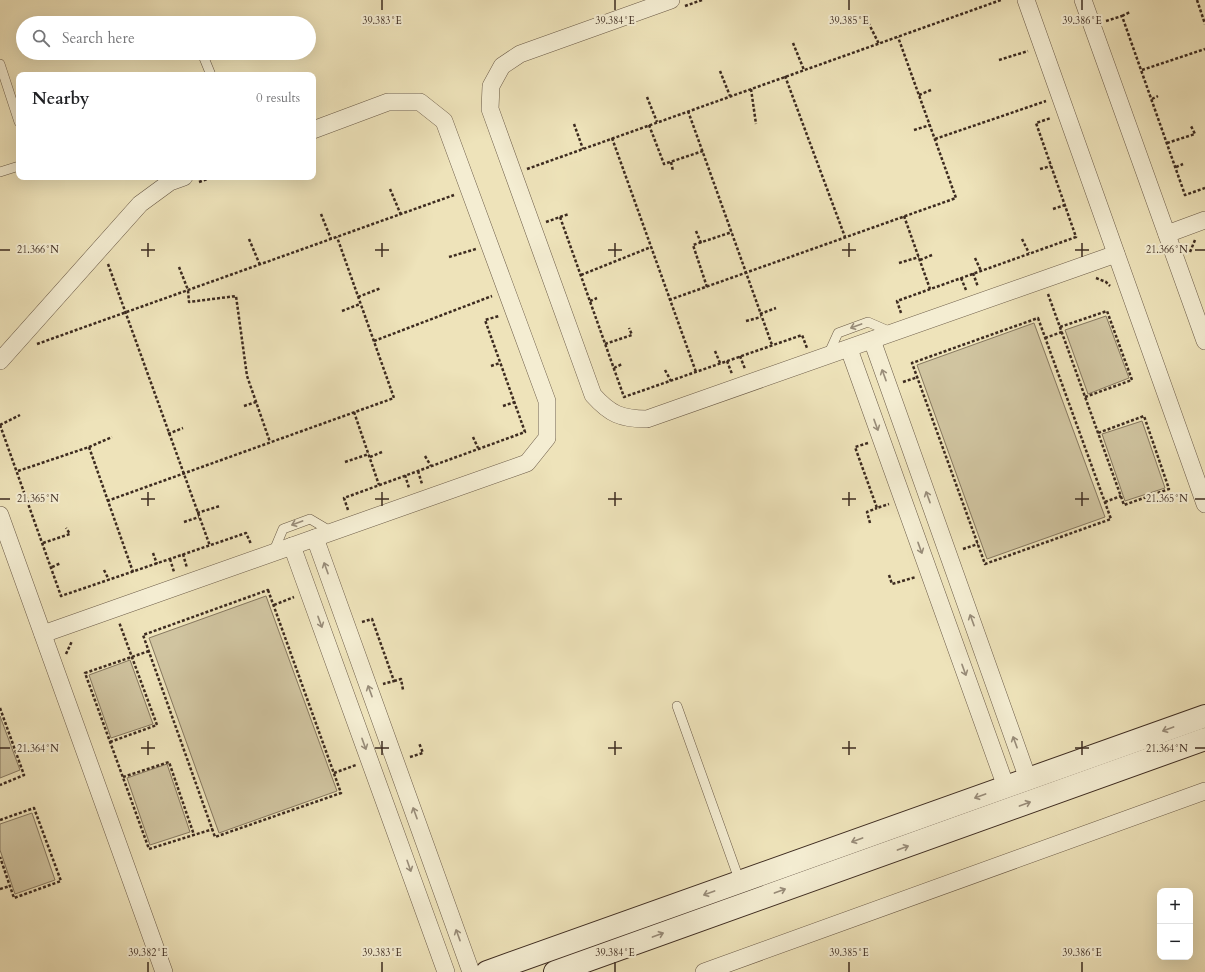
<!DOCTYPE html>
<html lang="en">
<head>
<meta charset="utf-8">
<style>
	body { margin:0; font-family:Cardo,serif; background:#f6f6f6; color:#202124 }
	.controls { position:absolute; right:12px; bottom:12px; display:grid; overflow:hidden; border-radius:8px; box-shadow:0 4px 16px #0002 }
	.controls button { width:36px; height:36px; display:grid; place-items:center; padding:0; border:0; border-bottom:1px solid #e0e0e0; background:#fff; color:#202124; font:20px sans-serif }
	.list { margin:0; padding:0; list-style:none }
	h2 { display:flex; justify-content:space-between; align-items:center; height:52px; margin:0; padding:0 16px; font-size:17px }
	h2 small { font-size:13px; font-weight:400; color:#757577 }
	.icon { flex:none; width:22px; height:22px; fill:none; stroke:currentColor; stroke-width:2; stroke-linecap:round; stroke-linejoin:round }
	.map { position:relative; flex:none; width:1205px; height:972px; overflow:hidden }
	.search { position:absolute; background:#fff; box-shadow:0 4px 16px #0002; left:16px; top:16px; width:300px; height:44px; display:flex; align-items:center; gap:10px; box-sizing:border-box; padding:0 14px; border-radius:22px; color:#757577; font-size:15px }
	.panel { position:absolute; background:#fff; box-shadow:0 4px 16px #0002; left:16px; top:72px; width:300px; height:108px; border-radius:8px }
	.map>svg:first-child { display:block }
</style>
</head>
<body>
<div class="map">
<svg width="1205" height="972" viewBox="0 0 1205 972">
	<rect width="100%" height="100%" fill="#eee3ba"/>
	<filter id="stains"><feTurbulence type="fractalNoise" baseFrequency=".005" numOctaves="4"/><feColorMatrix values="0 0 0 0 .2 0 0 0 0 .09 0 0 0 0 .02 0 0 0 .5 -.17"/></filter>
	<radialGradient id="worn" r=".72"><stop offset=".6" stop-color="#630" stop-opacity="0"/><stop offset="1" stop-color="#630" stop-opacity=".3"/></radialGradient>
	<!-- green -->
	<g fill="#d0c4a0" stroke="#867860">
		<path d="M1106,316l23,62 -41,16 -23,-64z"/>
		<path d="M1034,323l71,194 -118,42 -70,-194z"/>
		<path d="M1142,421l23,67 -40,13 -23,-67z"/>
		<path d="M266,596l71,195 -118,42 -70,-195z"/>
		<path d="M130,660l23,64 -42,14 -22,-63z"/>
		<path d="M0,716l20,54 -20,8z"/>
		<path d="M167,764l23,68 -40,13 -23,-67z"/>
		<path d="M32,813l23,67 -40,14 -15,-44v-26z"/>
	</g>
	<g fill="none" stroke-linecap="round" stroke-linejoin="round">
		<!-- lane casing -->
		<g stroke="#695946" stroke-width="10">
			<g id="lane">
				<path d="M202,53l9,22"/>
				<path d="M0,64l19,58"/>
				<path d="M0,172l19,-6"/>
				<path d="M828,355l10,-22 30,-11 23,10"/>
				<path d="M273,553l10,-24 27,-10 22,13"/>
				<path d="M677,706l63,176"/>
			</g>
		</g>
		<!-- street casing -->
		<g stroke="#695946" stroke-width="18">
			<g id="street">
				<path d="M671,0l-151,54 -18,12 -11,20 -1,23 103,286c17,19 28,24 54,24l469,-165"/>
				<path d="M1026,0l179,504"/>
				<path d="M1083,0l122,341"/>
				<path d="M1167,234l38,-14"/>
				<path d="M872,340l156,439"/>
				<path d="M849,349l157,438"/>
				<path d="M0,361l140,-157 30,-22 14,-5"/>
				<path d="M0,515l164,457"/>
				<path d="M315,538l156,434"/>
				<path d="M292,546l154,426"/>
				<path d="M43,634l484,-171 20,-25v-37l-103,-280 -24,-19h-32l-75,28"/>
				<path d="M704,972l501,-181"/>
			</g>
		</g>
		<!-- secondary casing -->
		<g stroke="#3d2b20" stroke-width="24">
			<g id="secondary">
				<path d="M487,972l718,-256"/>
				<path d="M555,972l650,-233"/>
			</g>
		</g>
		<!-- path -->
		<g stroke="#3d2b20" stroke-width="2.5" stroke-dasharray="3 2" stroke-linecap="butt">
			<path d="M1197,0l8,24"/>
			<path d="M685,6l17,-6"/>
			<path d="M1122,16l8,-4"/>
			<path d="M866,18l13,26"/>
			<path d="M1106,21l16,-5 63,179 20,-7"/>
			<path d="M793,43l11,27"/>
			<path d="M999,60l29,-9"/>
			<path d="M1142,70l63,-21"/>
			<path d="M720,71l10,25"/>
			<path d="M785,76l60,161"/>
			<path d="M751,89l5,35"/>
			<path d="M919,95l12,-5"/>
			<path d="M647,97l10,25"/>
			<path d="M1152,99l6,-3"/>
			<path d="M688,111l84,234"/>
			<path d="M574,124l9,25"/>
			<path d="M649,125l15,39 39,-13"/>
			<path d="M914,130l16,-5"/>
			<path d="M612,138l84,234"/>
			<path d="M935,139l111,-38"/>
			<path d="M1167,143l28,-9 -4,-8"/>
			<path d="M671,162l2,9"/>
			<path d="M1176,167l7,-3"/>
			<path d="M527,169l474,-169"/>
			<path d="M1040,169l11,-3"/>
			<path d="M199,182l14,-5"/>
			<path d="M390,189l11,26"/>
			<path d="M1053,209l12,-4"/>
			<path d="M321,214l10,25"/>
			<path d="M904,216l26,73"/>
			<path d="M560,217l9,-3"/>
			<path d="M546,222l14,-5 64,180 178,-62 5,13"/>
			<path d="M696,231l5,12"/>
			<path d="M249,239l11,26"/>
			<path d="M1022,239l7,14"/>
			<path d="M1190,252l5,-12"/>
			<path d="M449,257l27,-8"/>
			<path d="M975,258l6,13"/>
			<path d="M920,260l12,-5"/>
			<path d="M899,263l20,-6"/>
			<path d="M108,264l102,282"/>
			<path d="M179,267l9,23 1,12 47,-6 11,80 23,66"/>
			<path d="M973,273l5,14"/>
			<path d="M581,275l70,-28"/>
			<path d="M961,278l5,12"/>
			<path d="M1096,278l10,4 4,4"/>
			<path d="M707,287l-14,-42 39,-13"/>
			<path d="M1048,294l76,211 45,-16 -25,-73 -46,17"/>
			<path d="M358,297l23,-9"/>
			<path d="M669,300l287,-102 -58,-161"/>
			<path d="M590,301l7,-3"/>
			<path d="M342,311l18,-7"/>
			<path d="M901,313l-4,-12 179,-64 -40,-114 15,-5"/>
			<path d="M760,314l16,-6"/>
			<path d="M1038,318l73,201 -126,45 -73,-201z"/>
			<path d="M746,321l15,-4"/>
			<path d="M1060,327l47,-16 25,69 -47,17"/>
			<path d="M1045,338l17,-6"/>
			<path d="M374,341l118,-45"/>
			<path d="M37,344l417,-149"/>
			<path d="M605,344l27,-9 -3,-7"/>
			<path d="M715,351l5,12"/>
			<path d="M740,356l5,13"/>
			<path d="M727,361l5,13"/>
			<path d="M491,366l9,-3"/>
			<path d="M614,368l8,-4"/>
			<path d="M665,370l6,11"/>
			<path d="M903,382l15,-5"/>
			<path d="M244,406l12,-4"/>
			<path d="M503,406l12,-4"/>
			<path d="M354,412l25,73"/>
			<path d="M0,425l61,171 185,-63 5,11"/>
			<path d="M0,425l20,-10"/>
			<path d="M168,434l15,-6"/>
			<path d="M473,437l5,11"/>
			<path d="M868,443l-13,4 22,61 12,-4"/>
			<path d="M89,447l23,-10"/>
			<path d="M425,456l6,10"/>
			<path d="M370,457l12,-5"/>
			<path d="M345,462l24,-8"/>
			<path d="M18,471l71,-24 44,125"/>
			<path d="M418,471l4,13"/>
			<path d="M405,475l4,13"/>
			<path d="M107,501l287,-103 -57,-161"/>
			<path d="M1105,502l16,-6"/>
			<path d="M348,510l-4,-12 181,-66 -40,-112 14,-4"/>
			<path d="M197,513l23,-7"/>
			<path d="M184,522l15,-5"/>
			<path d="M870,523l-3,-11 10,-4"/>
			<path d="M43,543l27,-9 -4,-6"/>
			<path d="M963,549l15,-5"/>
			<path d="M153,553l4,11"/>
			<path d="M183,554l4,14"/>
			<path d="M170,559l4,13"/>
			<path d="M52,567l9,-4"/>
			<path d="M104,570l5,10"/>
			<path d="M889,575l3,9 24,-7"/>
			<path d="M268,590l73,203 -126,44 -72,-202z"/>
			<path d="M274,605l20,-8"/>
			<path d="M362,622l10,-3 22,62 -11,3"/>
			<path d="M149,651l-64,22 64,176 64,-20"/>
			<path d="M66,654l6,-13"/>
			<path d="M394,681l7,-2 2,11"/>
			<path d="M0,708l24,67 -24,10"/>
			<path d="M110,742l47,-17 -38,-103"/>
			<path d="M410,757l13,-4 -4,-10"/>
			<path d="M334,773l22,-8"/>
			<path d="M123,777l46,-15 25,73"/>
			<path d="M0,820l34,-12 27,73 -47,17 -14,-41"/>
			<path d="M0,889l10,-3"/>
		</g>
		<!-- lane -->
		<use href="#lane" stroke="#f4edd2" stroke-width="9"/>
		<!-- street -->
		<use href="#street" stroke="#f4edd2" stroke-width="17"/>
		<!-- secondary -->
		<use href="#secondary" stroke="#f4edd2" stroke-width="22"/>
	</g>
	<!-- one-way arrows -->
	<defs><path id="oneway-shaft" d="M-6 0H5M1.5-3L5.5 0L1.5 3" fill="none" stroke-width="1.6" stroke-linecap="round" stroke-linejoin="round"/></defs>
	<g stroke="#988c79">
		<use href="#oneway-shaft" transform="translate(856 326) rotate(160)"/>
		<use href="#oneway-shaft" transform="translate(884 375) rotate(-110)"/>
		<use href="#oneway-shaft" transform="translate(876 425) rotate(70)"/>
		<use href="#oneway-shaft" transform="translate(928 497) rotate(-110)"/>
		<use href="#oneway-shaft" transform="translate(297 523) rotate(160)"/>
		<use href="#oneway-shaft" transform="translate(920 548) rotate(70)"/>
		<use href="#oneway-shaft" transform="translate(326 568) rotate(-110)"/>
		<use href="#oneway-shaft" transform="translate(972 620) rotate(-110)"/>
		<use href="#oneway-shaft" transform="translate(320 622) rotate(70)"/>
		<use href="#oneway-shaft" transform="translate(964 670) rotate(70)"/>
		<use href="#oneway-shaft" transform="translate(370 691) rotate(-110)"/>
		<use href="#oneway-shaft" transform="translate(1168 729) rotate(160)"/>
		<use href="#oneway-shaft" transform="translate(1015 742) rotate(-110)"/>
		<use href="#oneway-shaft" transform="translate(364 744) rotate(70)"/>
		<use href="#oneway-shaft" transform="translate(980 796) rotate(160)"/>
		<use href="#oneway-shaft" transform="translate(1025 804) rotate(-20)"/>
		<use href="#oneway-shaft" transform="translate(415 813) rotate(-110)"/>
		<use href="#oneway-shaft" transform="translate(857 840) rotate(160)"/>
		<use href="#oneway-shaft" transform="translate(903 848) rotate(-20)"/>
		<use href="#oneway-shaft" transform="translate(409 866) rotate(71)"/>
		<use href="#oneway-shaft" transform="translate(780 891) rotate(-20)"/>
		<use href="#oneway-shaft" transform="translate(709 893) rotate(160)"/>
		<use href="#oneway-shaft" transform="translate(458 935) rotate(-110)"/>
		<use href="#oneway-shaft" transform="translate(658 935) rotate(-20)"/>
	</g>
	<!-- ticks -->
	<path fill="none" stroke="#3d2b20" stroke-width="1.5" d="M382,0v10M615,0v10M849,0v10M1082,0v10M148,243v14M382,243v14M615,243v14M849,243v14M1082,243v14M0,250h10M141,250h14M375,250h14M608,250h14M842,250h14M1075,250h14M1195,250h10M148,492v14M382,492v14M615,492v14M849,492v14M1082,492v14M0,499h10M141,499h14M375,499h14M608,499h14M842,499h14M1075,499h14M1195,499h10M148,741v14M382,741v14M615,741v14M849,741v14M1082,741v14M0,748h10M141,748h14M375,748h14M608,748h14M842,748h14M1075,748h14M1195,748h10M148,962v10M382,962v10M615,962v10M849,962v10M1082,962v10"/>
	<g font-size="10" text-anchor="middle" fill="#3d2b20" stroke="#f4edd2" stroke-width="4" stroke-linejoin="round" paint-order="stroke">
		<text x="382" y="24">39.383°E</text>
		<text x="615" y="24">39.384°E</text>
		<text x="849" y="24">39.385°E</text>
		<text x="1082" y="24">39.386°E</text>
		<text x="38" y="253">21.366°N</text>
		<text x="1167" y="253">21.366°N</text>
		<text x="38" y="502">21.365°N</text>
		<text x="1167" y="502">21.365°N</text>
		<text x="38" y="752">21.364°N</text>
		<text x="1167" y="752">21.364°N</text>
		<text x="148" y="956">39.382°E</text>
		<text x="382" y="956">39.383°E</text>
		<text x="615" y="956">39.384°E</text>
		<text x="849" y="956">39.385°E</text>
		<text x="1082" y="956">39.386°E</text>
	</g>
	<rect width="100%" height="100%" filter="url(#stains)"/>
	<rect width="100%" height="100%" fill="url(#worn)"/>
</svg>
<div class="controls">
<button>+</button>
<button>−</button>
</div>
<div class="search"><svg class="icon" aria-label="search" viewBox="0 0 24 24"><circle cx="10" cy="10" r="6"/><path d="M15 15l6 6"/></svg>Search here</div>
<section class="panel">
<h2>Nearby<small>0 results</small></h2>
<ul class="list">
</ul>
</section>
</div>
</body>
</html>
